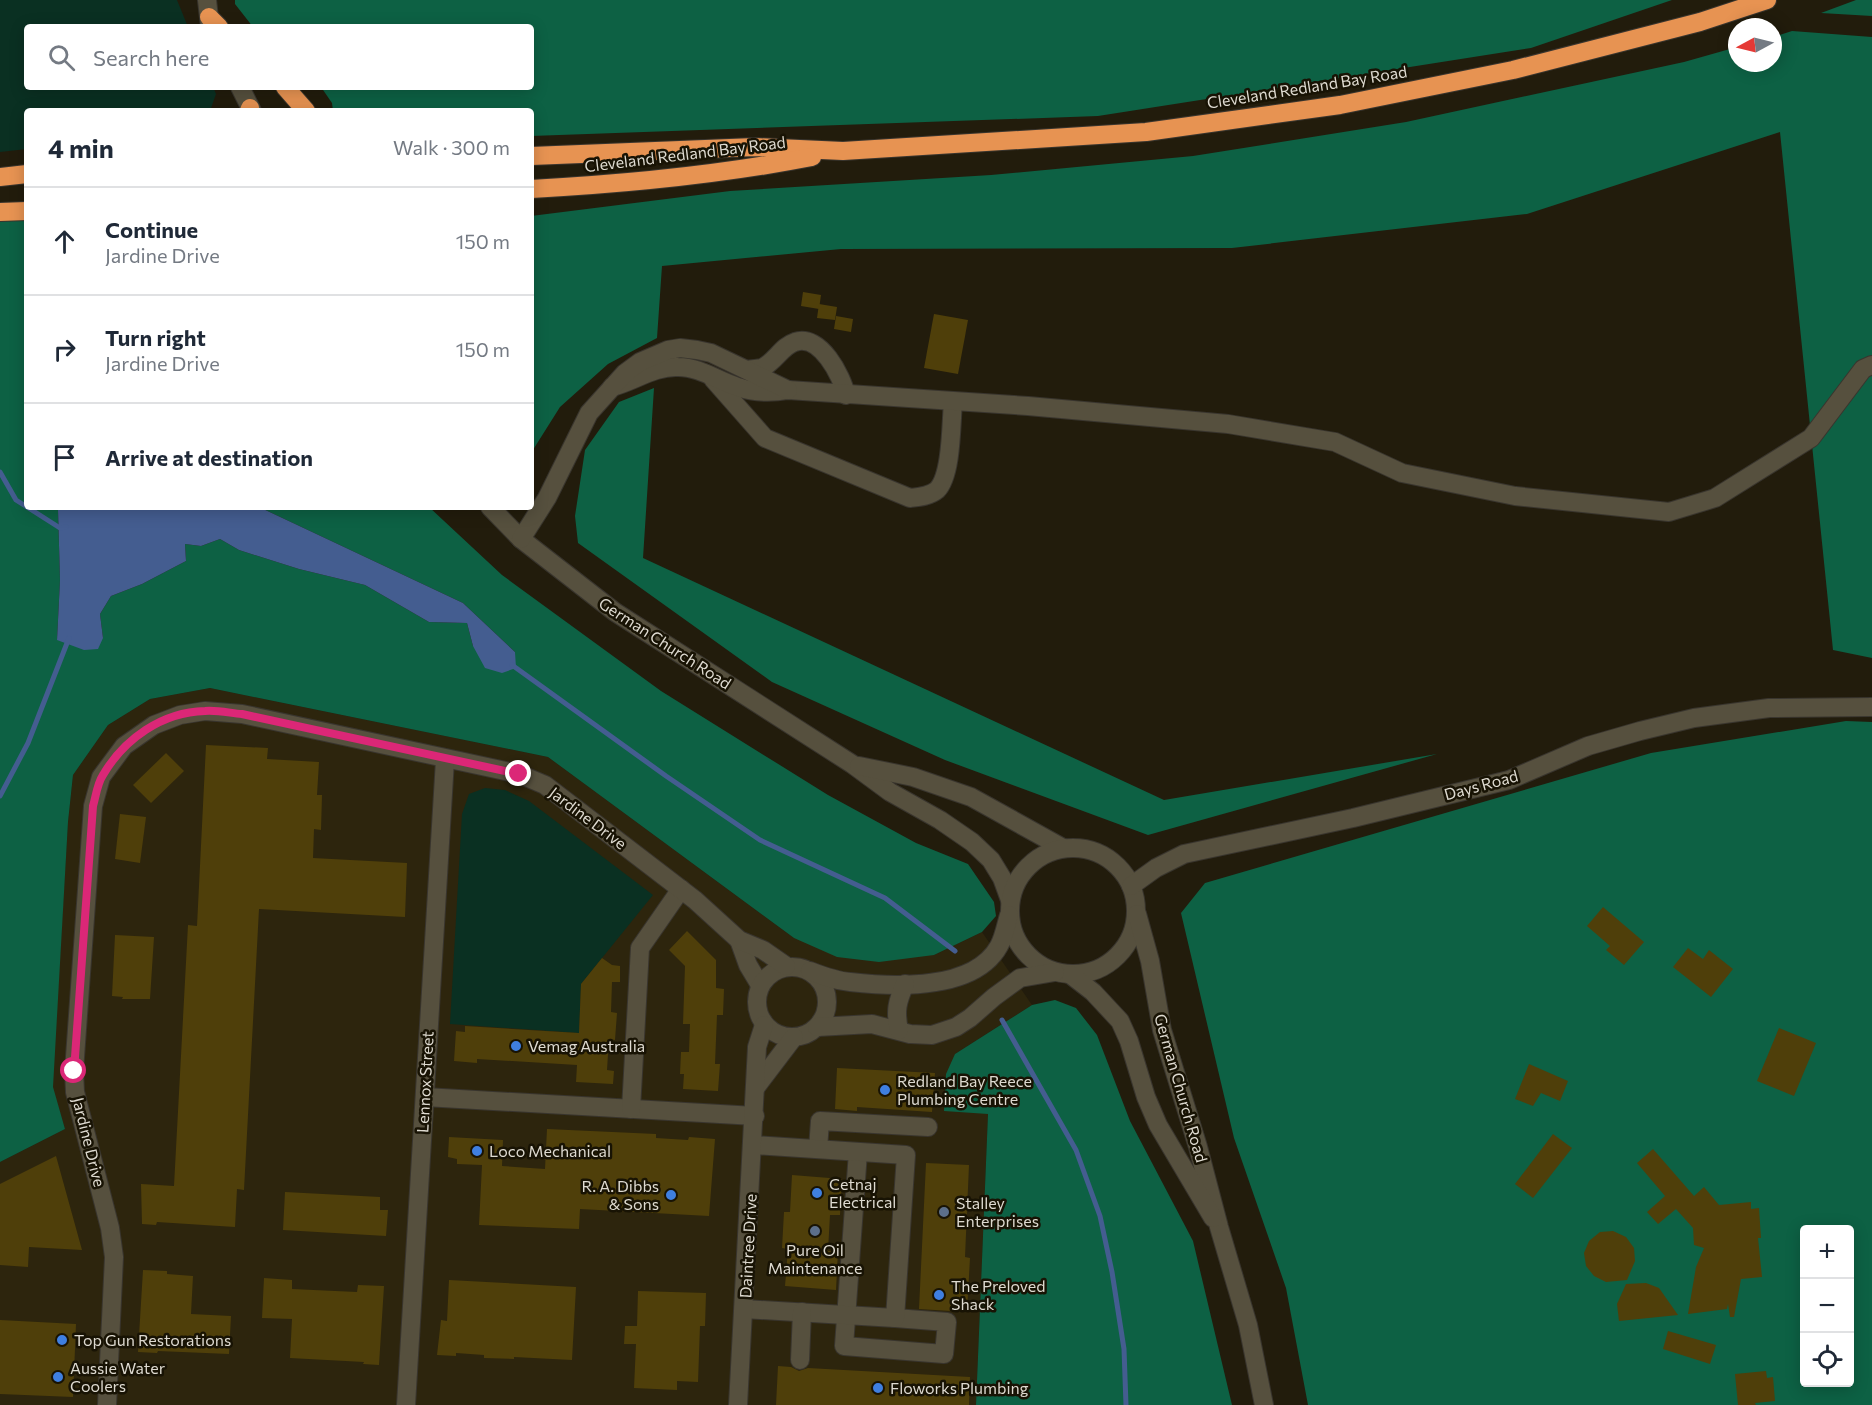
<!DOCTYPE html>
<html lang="en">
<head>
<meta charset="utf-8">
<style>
	body { margin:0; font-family:Commissioner,sans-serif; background:#f6f6f7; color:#1f2937 }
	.controls { position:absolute; right:18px; bottom:18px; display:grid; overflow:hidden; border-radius:6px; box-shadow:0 3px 15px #0003 }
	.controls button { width:54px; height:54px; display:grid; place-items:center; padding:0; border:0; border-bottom:2px solid #e0e1e3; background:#fff; color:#1f2937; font:30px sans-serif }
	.compass { position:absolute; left:1728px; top:18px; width:54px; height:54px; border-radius:50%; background:#fff; box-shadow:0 3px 15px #0003; rotate:263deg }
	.stop { position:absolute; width:18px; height:18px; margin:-14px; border:4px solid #db2777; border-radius:50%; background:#fff }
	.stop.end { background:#db2777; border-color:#fff; box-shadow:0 2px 6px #0008 }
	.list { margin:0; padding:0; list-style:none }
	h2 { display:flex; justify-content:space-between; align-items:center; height:78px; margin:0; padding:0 24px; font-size:26px }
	h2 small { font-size:20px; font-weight:400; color:#747a83 }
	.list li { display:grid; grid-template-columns:39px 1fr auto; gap:18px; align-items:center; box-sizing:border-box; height:108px; padding:0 24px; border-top:2px solid #e0e1e3 }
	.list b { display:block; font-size:22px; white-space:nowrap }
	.list p { margin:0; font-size:20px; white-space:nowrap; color:#747a83 }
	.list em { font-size:20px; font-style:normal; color:#747a83 }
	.icon { flex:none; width:33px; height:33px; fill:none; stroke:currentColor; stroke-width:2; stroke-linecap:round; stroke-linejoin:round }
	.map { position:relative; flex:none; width:1872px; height:1405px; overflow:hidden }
	.search { position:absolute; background:#fff; box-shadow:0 3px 15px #0003; left:24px; top:24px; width:510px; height:66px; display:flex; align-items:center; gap:15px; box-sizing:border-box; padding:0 21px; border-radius:6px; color:#747a83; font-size:22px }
	.panel { position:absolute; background:#fff; box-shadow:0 3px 15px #0003; left:24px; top:108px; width:510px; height:402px; border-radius:6px }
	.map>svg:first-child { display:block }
</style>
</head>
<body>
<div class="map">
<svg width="1872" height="1405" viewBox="0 0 1872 1405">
	<rect width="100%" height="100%" fill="#221c0c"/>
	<!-- built -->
	<path fill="#2d250d" d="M210,688l338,69 246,181 140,17 48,-23 50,73 -77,49 33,60 -12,291h-976v-243l65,-33 -13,-42 16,-265 5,-47 35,-50 42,-26z"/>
	<!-- green -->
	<g fill="#0a3022">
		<path d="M0,0h177l11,27h-161v60h186l3,7 -6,17h-183v38l-27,3z"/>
		<path d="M485,788l20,2 24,11 124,94 -72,89 -2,49 -129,-9 12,-210 7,-20z"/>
	</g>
	<!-- forest -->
	<g fill="#0d6144" fill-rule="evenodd">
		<path d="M235,0h1437l-141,48 -433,68 -567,20v-25h-198l-1,-8 -11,-16h210v-60h-278l-18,-23z"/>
		<path d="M1856,0h16v16l-51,-3z"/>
		<path d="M1792,31l80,6v621l-39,-8 -53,-518 -253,82 -295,34 -391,1 -179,17 -5,72 -49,26 -48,43 -29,46v-237l199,-25 261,-16 202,-19 213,-34 278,-60 53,-15v16h36v-26z"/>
		<path d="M0,220h27v287h33l-2,3 2,70 -3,60 46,-2 -3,-24 11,-18 31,-12 44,-23 -1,-17 16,2 19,-7 19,11 60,19 66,16 64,37 38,1 6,23 42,6 -52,-49 -204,-96h170l73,68 159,116 167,104 88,48 52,21 26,38 2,14 -14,16 -48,23 -55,7 -42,-5 -43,-19 -246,-181 -338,-69 -60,11 -42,26 -35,50 -5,47 -15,265 12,42 -65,33z"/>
		<path d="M654,388l-11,170 521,242 273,-46 -289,81 -203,-75 -173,-78 -194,-139 -3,-27 10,-66 34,-48z"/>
		<path d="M1846,721l26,1v683h-564l-22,-117 -52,-150 -53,-225 24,-30 446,-130zM1804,1230h46v152h-46z"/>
		<path d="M1055,1000l21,8 21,27 33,86 63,120 39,164h-256l12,-291 -44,-3 2,-37 9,-20 77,-49z"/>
	</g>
	<!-- water -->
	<path fill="#445d90" d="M60,507h199l204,96 52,49 1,16 -14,5 -17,-5 -12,-22 -6,-23 -38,-1 -64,-37 -66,-16 -60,-19 -19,-11 -19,7 -16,-2 1,17 -44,23 -31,12 -11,18 3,24 -5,11 -14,1 -27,-10 3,-60 -2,-70z"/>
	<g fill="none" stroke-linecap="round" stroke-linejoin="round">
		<!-- stream -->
		<g stroke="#445d90" stroke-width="5">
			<path d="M0,472l16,28 11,7"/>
			<path d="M27,507l33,21 6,-1"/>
			<path d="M512,665l154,111 94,64 125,58 70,53"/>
			<path d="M0,796l28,-53 41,-105"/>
			<path d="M1002,1020l74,130 24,66 12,56 12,77 2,56"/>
		</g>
	</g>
	<!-- building -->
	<g fill="#4f3f0a">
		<path d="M803,292l18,3 -2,14 -18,-3z"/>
		<path d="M819,304l18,3 -2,13 -18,-2z"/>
		<path d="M934,314l34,6 -10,54 -34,-6z"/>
		<path d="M836,316l17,3 -2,13 -17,-3z"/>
		<path d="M206,745l62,3 -1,11 52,3 -2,33h5l-1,35 -7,-1 -1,29 94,5 -2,54 -146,-8 -15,281 -7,-1 -2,38 -78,-5 -1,3 -14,-1 -1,-40 33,2 14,-261 9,1z"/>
		<path d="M166,753l18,18 -33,32 -18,-18z"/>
		<path d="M120,814l26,3 -6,46 -25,-4z"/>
		<path d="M1603,907l41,35 -20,23 -18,-15 4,-4 -23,-20z"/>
		<path d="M687,931l29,29v28l8,1 -1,26h-6l-2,49h5l-2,27 -35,-2 1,-15h-4l1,-22h8l1,-28h-7l2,-58 -16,-16z"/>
		<path d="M115,935l39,2 -4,62h-28l1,-2 -11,-1z"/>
		<path d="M1688,948l15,11 6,-9 24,19 -22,28 -38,-30z"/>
		<path d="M602,958l10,7 8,1v16h-8l-1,30 6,1 -2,27 -6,-1 -2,31 7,1 -1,13 -37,-2 1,-17 -100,-6v4l-23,-2 2,-30 9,1v-6l114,7 2,-49z"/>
		<path d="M1779,1028l37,15 -22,53 -37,-15z"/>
		<path d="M1529,1064l39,17 -8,20 -19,-8 -8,13 -18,-7z"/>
		<path d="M837,1068l98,5 -3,39 -75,-5v4l-22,-2z"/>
		<path d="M547,1129l109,5v4l32,2 1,-3 26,2 -6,77 -129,-7 -1,20 -100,-4 3,-60 -25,-1v-5l-9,-2 1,-20 54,3 -1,26 43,3z"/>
		<path d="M1553,1134l19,14 -39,50 -18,-14z"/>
		<path d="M1653,1149l41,47 10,-9 15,18 32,-3v7l8,-1 2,30h-3l4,39 -21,2 -7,38h-4l-2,-13 -1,5 -39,5 8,-47 8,-19 -10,-3 -1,-17 -17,-19 -18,15 -11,-12 18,-16 -28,-33z"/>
		<path d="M56,1156l26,94 -53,-3 -1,20 -28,-2v-81z"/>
		<path d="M926,1163l43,2 -4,92 5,1 -3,54 -48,-3z"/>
		<path d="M792,1175l50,4 -2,36h-10l-2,36h10l-2,39 -51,-4 3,-37 -6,-1 2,-36h6z"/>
		<path d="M285,1192l95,5v13h8l-2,26 -103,-6z"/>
		<path d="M1613,1231l13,6 8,11 1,13 -8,19 -21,2 -12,-6 -8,-10 -2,-13 5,-12 11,-9z"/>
		<path d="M143,1270l24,1v3l26,2 -2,38 40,2 -2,38 -71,-3 -1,2 -19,-1z"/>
		<path d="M264,1278l28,2v9l65,3 1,-7 26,1 -5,79 -16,-1 1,-2 -74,-4 2,-39 -30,-1z"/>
		<path d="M449,1280l127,7 -4,73 -58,-3v2l-30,-1v-3l-28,-2v3l-19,-1 4,-35 6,1z"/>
		<path d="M1646,1283l13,5 19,27 -59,6 -2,-17 9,-20z"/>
		<path d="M638,1291l68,2 -1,33h-5l-2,56 -21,-1v9l-43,-2 2,-44h-12l1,-18h12z"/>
		<path d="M0,1320l76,4 -3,73 -73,-3z"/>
		<path d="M1668,1331l48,14 -6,19 -47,-15z"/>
		<path d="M778,1366l13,1 8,4 9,-3 162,9 -1,28h-193z"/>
		<path d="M1766,1371l1,7 6,-1 2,24 -20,2 1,2h-18l-3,-31z"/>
	</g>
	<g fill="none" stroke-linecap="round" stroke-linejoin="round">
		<!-- minor casing -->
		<g stroke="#39352e" stroke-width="20">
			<g id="minor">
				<path d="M207,0l3,27"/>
				<path d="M240,87l12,24"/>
				<path d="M748,370c4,-1 10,-1 14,-2 13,-6 20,-22 33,-26 25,-9 47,34 51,53"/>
				<path d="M713,379l52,59 145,60c9,-1 20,-2 27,-8 15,-15 14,-67 16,-88"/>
				<path d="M612,387c23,-6 42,-21 66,-20 22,0 40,14 60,20 17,6 33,6 50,3l240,16 200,18 107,18 67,31 113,23 154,16 46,-14 96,-60 52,-69 9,-4"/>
				<path d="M490,507l31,32 94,73 237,152 38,28 50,28 32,22 19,18 11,18 8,22"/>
				<path d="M521,539l26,-41 42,-85 36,-40 15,-11 28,-12 12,-2 17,2 14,3 77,37"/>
				<path d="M859,766l54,11 58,20 92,51"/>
				<circle cx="1073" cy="911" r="63"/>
				<path d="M1131,886l25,-18 28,-14 169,-36 156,-38 79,-34 52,-15 54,-13 75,-10 103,-1"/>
				<path d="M1137,914l13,47 12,69 36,117 21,80 29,98 16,80"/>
				<path d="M739,940l9,25 12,20"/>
				<circle cx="792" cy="1002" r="35"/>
				<path d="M810,971c13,5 26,10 40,11 44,5 124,9 149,-36 5,-9 7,-21 10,-31"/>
				<path d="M1071,975l22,17 27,29 9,20 17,56 12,28 55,93"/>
				<path d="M817,1027l55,-3 38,10 22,1 24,-8 14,-9 24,-21 26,-19 35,-6"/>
				<path d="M899,1030c-4,-19 -2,-28 6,-46"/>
				<path d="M756,1087l38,-50"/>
				<path d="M425,1097l330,19"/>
				<path d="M631,1109l9,-161 41,-59"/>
				<path d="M818,1149l2,-28 108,6"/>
				<path d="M858,1152l-14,194 100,8 3,-32 -52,-4"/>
				<path d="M744,1309l151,9 11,-163 -153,-10"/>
				<path d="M800,1360l2,-48"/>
				<path d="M107,1405l7,-148 -4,-29 -35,-136 -1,-21 19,-265 8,-29 23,-31 30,-21 26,-10 25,-4 37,3 277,60 26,11 150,115 44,40 24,10 23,16"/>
				<path d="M406,1405l39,-645"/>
				<path d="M738,1405l19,-358 7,-22"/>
			</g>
		</g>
		<!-- highway casing -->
		<g stroke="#39352e" stroke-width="20">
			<g id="highway">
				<path d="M209,17l10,10"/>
				<path d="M285,87l21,24"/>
				<path d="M249,111l1,-3"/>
				<path d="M531,156l224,-9 88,4 303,-19 194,-27 173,-35 187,-48 67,-22"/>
				<path d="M0,177l27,-3"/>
				<path d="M531,189c94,-5 188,-14 281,-32"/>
				<path d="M0,212l27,-1"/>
			</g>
		</g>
		<!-- minor -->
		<use href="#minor" stroke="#56503e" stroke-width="18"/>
		<!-- highway -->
		<use href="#highway" stroke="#e79352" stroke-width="18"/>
	</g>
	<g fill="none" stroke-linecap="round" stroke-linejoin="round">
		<!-- route -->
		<path stroke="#db2777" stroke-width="8" d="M74,1071l19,-265c3,-10 4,-22 10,-31 21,-36 59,-63 102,-64 12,-1 25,2 37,3l277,60"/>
	</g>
	<!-- markers -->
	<g fill="#3f7fe0" stroke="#181304" stroke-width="2">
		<circle cx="516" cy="1046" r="6"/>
		<circle cx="885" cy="1090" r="6"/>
		<circle cx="477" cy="1151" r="6"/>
		<circle cx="817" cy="1193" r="6"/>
		<circle cx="671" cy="1195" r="6"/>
		<circle cx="939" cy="1295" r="6"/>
		<circle cx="62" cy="1340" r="6"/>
		<circle cx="58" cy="1377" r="6"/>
		<circle cx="878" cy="1388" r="6"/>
	</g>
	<g fill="#5c6f8a" stroke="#181304" stroke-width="2">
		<circle cx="944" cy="1212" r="6"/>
		<circle cx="815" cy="1231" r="6"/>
	</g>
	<g text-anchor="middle" stroke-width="5" stroke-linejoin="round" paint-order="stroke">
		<!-- street labels -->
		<g font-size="16" fill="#dedad0" stroke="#181304">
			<text transform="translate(1307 87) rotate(-9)" y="6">Cleveland Redland Bay Road</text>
			<text transform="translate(685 154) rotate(-7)" y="6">Cleveland Redland Bay Road</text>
			<text transform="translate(665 643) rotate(33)" y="6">German Church Road</text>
			<text transform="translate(1481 785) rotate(-15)" y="6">Days Road</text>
			<text transform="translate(588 818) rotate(37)" y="6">Jardine Drive</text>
			<text transform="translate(425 1082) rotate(-87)" y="6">Lennox Street</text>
			<text transform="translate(1181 1088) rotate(74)" y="6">German Church Road</text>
			<text transform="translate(89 1142) rotate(76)" y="6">Jardine Drive</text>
			<text transform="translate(748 1246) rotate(-87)" y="6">Daintree Drive</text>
		</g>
		<!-- poi labels -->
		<g font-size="16" fill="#dedad0" stroke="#181304" text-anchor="start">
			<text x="528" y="1052">Vemag Australia</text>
			<text x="897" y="1087">Redland Bay Reece<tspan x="897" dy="18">Plumbing Centre</tspan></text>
			<text x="489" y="1157">Loco Mechanical</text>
			<text x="829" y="1190">Cetnaj<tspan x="829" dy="18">Electrical</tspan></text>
			<text x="659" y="1192" text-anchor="end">R. A. Dibbs<tspan x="659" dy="18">&amp; Sons</tspan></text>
			<text x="956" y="1209">Stalley<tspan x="956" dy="18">Enterprises</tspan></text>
			<text x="815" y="1256" text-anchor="middle">Pure Oil<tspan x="815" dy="18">Maintenance</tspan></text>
			<text x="951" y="1292">The Preloved<tspan x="951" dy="18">Shack</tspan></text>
			<text x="74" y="1346">Top Gun Restorations</text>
			<text x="70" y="1374">Aussie Water<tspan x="70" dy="18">Coolers</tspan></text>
			<text x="890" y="1394">Floworks Plumbing</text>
		</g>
	</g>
</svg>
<div class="controls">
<button>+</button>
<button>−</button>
<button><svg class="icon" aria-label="locate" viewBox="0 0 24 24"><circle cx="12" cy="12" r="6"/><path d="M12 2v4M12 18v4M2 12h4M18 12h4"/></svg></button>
</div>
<svg class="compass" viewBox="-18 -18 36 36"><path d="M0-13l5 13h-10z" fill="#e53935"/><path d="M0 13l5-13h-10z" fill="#747a83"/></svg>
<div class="stop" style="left:74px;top:1071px"></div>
<div class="stop end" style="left:519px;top:774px"></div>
<div class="search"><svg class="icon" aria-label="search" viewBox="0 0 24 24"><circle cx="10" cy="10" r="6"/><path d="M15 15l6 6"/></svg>Search here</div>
<section class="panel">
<h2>4 min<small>Walk · 300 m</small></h2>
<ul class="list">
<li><svg class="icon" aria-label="ahead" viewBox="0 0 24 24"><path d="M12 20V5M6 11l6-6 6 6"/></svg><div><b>Continue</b><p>Jardine Drive</p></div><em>150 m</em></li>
<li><svg class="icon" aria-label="right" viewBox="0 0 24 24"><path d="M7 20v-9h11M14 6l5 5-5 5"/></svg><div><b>Turn right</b><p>Jardine Drive</p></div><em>150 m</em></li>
<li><svg class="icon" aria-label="arrive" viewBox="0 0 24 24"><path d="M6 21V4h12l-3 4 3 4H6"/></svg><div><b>Arrive at destination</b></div></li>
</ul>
</section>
</div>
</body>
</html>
